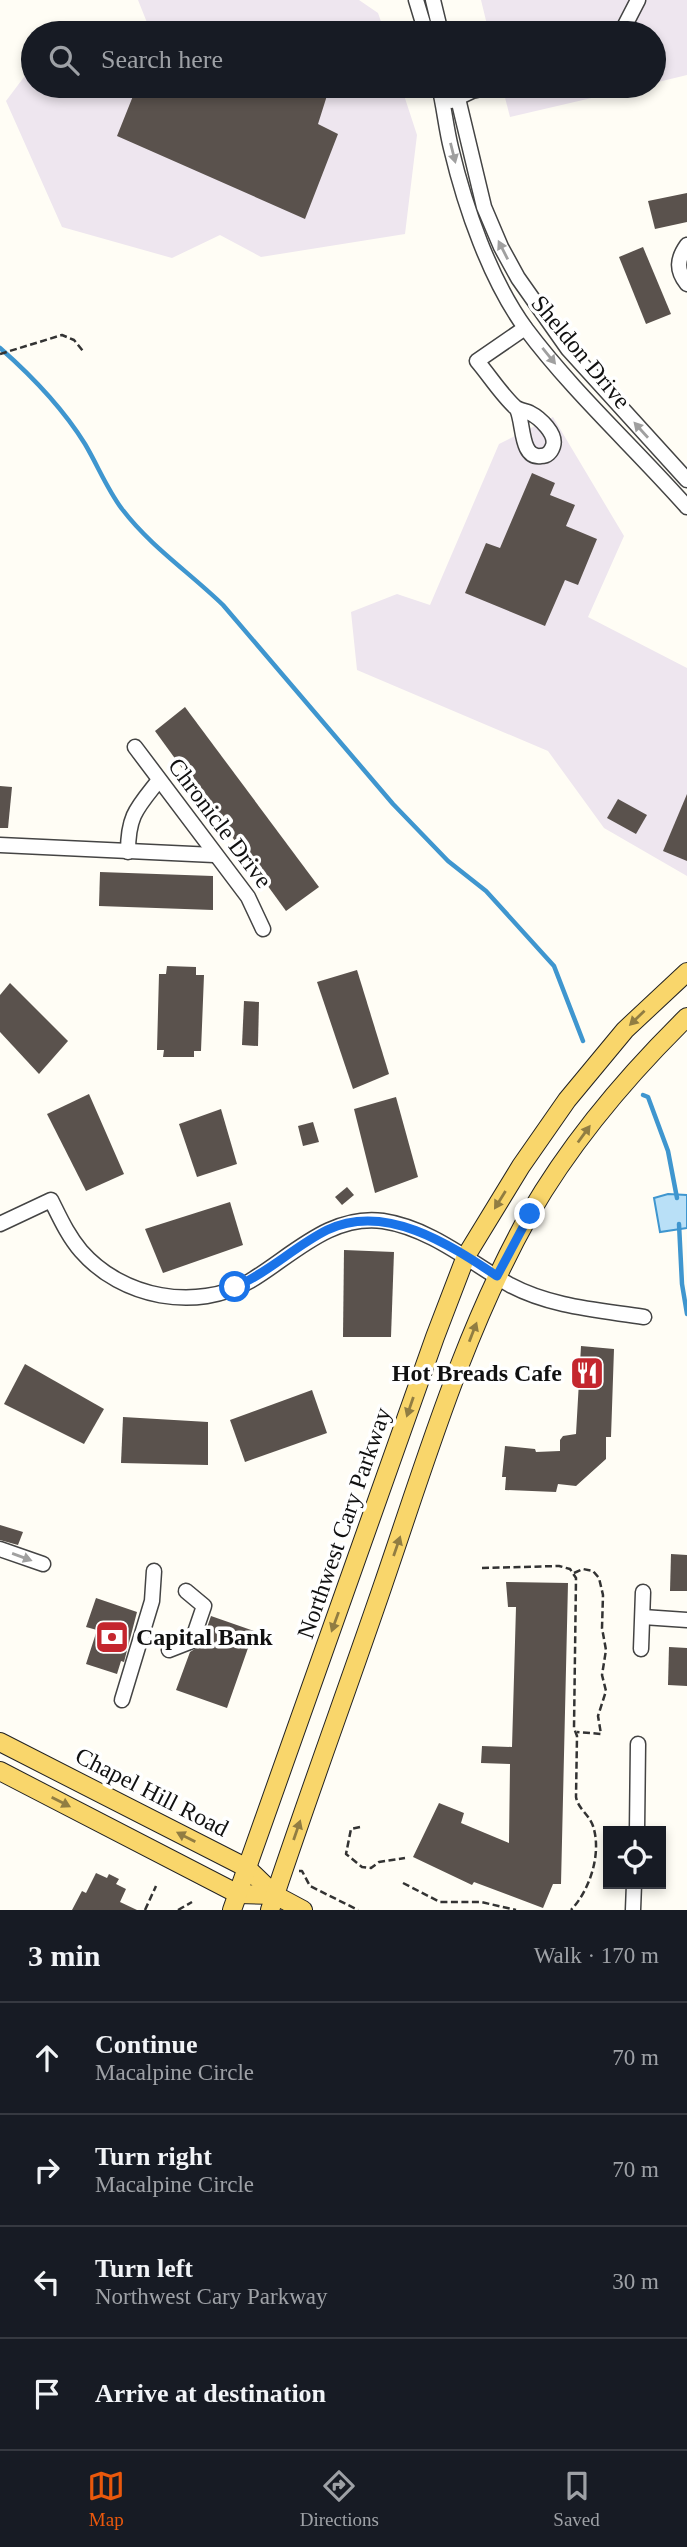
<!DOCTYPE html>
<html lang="en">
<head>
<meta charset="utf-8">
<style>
	body { margin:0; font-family:"Times New Roman",serif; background:#20242c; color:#f1f3f6 }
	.controls { position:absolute; right:21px; bottom:21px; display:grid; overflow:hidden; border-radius:0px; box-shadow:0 4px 10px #0003 }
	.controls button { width:63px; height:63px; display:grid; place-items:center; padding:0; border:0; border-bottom:2px solid #363941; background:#171b24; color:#f1f3f6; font:35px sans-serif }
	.stop { position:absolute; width:21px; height:21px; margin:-16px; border:5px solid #1a73e8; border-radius:50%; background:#fff }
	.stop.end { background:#1a73e8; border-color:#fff; box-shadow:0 2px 7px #0008 }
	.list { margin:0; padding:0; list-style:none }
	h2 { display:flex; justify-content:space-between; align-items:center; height:91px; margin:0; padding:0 28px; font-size:30px }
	h2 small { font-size:23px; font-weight:400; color:#9ea1a6 }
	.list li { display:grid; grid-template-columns:46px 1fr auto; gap:21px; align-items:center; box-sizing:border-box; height:112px; padding:0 28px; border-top:2px solid #363941 }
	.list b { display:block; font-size:26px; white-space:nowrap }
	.list p { margin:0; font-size:23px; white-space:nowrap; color:#9ea1a6 }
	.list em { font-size:23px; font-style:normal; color:#9ea1a6 }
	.icon { flex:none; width:38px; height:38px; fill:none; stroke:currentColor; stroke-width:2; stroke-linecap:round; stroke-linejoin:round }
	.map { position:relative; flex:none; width:687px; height:1910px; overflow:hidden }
	.search { position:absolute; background:#171b24; box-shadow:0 4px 10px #0003; left:21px; right:21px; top:21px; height:77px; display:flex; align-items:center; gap:18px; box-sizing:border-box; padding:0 24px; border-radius:38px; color:#9ea1a6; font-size:26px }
	.sheet { height:539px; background:#171b24 }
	nav { display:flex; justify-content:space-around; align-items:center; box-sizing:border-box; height:98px; border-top:2px solid #363941; background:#171b24; font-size:19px; color:#9ea1a6 }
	nav a { display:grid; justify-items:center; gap:4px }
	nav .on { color:#ea580c }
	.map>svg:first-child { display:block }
</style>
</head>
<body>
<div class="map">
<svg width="687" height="1910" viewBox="0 0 687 1910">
	<rect width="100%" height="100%" fill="#fffdf5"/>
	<!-- industrial -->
	<g fill="#eee6ef">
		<path d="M138,0h221l19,13 7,20h-295l58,-8z"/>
		<path d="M481,0h206v75l-33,8v-50h-165z"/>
		<path d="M33,65v21h368l16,49 -12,99 -144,23 -41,-22 -48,23 -110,-31 -56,-126z"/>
		<path d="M502,86h141l-133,31z"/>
		<path d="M553,417l71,119 -36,81 99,51v208l-83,-48 -56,-77 -191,-81 -6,-58 46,-18 33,11 69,-161z"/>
	</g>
	<!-- water -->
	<path fill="#b9e0f7" stroke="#3f96cf" stroke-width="2" d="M668,1194l19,1v33l-27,4 -6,-34z"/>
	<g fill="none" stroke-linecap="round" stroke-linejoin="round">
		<!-- stream -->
		<g stroke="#3f96cf" stroke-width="4.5">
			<path d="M0,348c33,29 62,59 85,96 13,22 22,45 37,65 29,38 67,63 101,96l170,199 55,57 38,30 68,75 29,75"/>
			<path d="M643,1095l5,2 20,54 9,47"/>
			<path d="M679,1224l3,60 5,30"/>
		</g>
	</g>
	<!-- building -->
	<g fill="#5a524d">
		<path d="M137,86h193l-12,38 20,10 -33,85 -188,-83z"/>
		<path d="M687,193v29l-32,7 -7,-28z"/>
		<path d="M643,247l28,67 -25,10 -27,-67z"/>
		<path d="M532,473l23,10 -5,12 25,10 -9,21 31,13 -19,46 -13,-5 -20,46 -80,-33 21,-50 14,5z"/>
		<path d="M185,707l134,180 -33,24 -131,-180z"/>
		<path d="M0,786l12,1 -4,41h-8z"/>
		<path d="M687,794v67l-24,-10z"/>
		<path d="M618,799l29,16 -11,19 -29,-16z"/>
		<path d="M100,872l113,4v34l-114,-4z"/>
		<path d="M167,966l29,1v8h8l-3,76h-7v6h-31l1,-7h-7l2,-76h7z"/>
		<path d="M357,970l32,104 -36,15 -36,-107z"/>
		<path d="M10,983l58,58 -29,33 -39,-42v-37z"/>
		<path d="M244,1001l15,1 -1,44 -16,-1z"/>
		<path d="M89,1094l35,80 -38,17 -39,-77z"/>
		<path d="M396,1097l22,80 -43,16 -21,-84z"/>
		<path d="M221,1109l16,55 -40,13 -18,-53z"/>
		<path d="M313,1122l6,20 -16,4 -5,-20z"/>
		<path d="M347,1187l7,8 -12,10 -7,-8z"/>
		<path d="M230,1202l13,43 -80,28 -18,-44z"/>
		<path d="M344,1250l50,2 -3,85h-48z"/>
		<path d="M581,1346l33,3 -3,88h-5v22l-30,27 -18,-2 -2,8 -51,-2 1,-13h-4l3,-31 30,3 1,3 24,-1v-11l3,-4 13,-2z"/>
		<path d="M25,1364l79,45 -20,35 -80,-40z"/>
		<path d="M312,1390l15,43 -82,29 -15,-42z"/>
		<path d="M123,1417l85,5v43l-87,-2z"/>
		<path d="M0,1525l23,7 -5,13 -18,-5z"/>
		<path d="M671,1554l16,1v36h-17z"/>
		<path d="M506,1582l62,1 -7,301h-8l-10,24 -69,-26 -2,3 -59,-28 26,-54 25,10 -3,10 48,20 1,-79 -29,-1 1,-17 30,1 4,-140h-8z"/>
		<path d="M96,1598l41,14 -13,50 -3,-1 -4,13 -31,-10 11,-34 -11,-3z"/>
		<path d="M211,1616l43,15 -27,77 -51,-18 14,-38 11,-7z"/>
		<path d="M669,1647l18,1v38l-19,-1z"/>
		<path d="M96,1873l11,5 2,-4 10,5 -3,5 10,5 -6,13 17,8h-65l10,-19 4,2z"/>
	</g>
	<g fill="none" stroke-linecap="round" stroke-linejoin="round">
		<!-- minor casing -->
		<g stroke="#444" stroke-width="17">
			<g id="minor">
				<path d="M416,0l10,33"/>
				<path d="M433,0l8,33"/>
				<path d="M621,33l17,-33"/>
				<path d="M439,86c5,20 7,42 12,62 14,59 39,132 75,181 48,64 108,118 161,178"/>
				<path d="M455,86l29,121 17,40 17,31 50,71 119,131"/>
				<path d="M451,101l21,-10 24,-5"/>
				<path d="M687,245c-10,14 -11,25 0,39"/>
				<path d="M517,409c7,14 3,50 24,47 6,0 10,-4 12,-10 4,-12 -13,-28 -23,-33 -5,-2 -11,-3 -15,-6 -14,-13 -26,-32 -38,-46l48,-33"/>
				<path d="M135,747l113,150 15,32"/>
				<path d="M0,845l214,10"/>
				<path d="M128,852c0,-37 9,-44 31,-72"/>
				<path d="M0,1224l51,-24c9,18 17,36 30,51 41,47 115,61 169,30 42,-25 80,-67 133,-60 47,7 87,41 127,64 41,22 89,25 134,32"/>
				<path d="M0,1549l43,15"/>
				<path d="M643,1617l44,3"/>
				<path d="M641,1649l2,-57"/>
				<path d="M169,1650l23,-9 12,-35 -18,-15"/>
				<path d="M122,1700l30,-99 2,-30"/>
				<path d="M637,1831l1,-87"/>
				<path d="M633,1910l1,-26"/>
			</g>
		</g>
		<!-- major casing -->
		<g stroke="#222" stroke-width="20">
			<g id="major">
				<path d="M0,1742l247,126 28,27 28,15"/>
				<path d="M0,1771l238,123 37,1"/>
				<path d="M232,1910l203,-573 31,-81 55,-90 46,-66 58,-70 62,-58"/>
				<path d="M270,1910c36,-109 76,-217 113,-325 43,-125 81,-254 146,-370 42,-73 98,-139 158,-198"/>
			</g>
		</g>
		<!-- path -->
		<g stroke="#333" stroke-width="2.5" stroke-dasharray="7 3.5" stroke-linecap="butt">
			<path d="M0,354l62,-19 12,5 9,11"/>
			<path d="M482,1568l77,-2 11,3 6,9 -2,150 3,8 -1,61c2,12 13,17 17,29 9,27 -3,64 -22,84"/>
			<path d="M574,1573l9,-4 10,2 6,7 4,17 -1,33 4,22 -4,25 4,16 -8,25 3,18 -24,-2"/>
			<path d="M360,1827l-9,2 -5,25 16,13 9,1 8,-6 26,-4"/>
			<path d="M299,1871h3l8,15 48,24"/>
			<path d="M403,1883l37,19h41l35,8"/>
			<path d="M145,1910l11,-24"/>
			<path d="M178,1910l14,-8"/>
		</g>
		<!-- minor -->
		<use href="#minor" stroke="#fff" stroke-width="14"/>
		<!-- major -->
		<use href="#major" stroke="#f9d66b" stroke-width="18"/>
	</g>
	<!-- one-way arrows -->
	<defs><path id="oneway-solid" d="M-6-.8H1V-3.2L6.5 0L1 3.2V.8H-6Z" transform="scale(1.75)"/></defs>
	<g fill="#a0a0a0">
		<use href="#oneway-solid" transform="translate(453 153) rotate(76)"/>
		<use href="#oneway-solid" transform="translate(503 250) rotate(-117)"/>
		<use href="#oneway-solid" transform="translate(549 356) rotate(51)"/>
		<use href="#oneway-solid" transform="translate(641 430) rotate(-132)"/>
		<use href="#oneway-solid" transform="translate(22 1557) rotate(20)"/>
	</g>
	<g fill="#917d42">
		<use href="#oneway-solid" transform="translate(637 1018) rotate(136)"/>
		<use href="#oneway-solid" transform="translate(584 1134) rotate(-54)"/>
		<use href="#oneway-solid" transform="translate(500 1200) rotate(122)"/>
		<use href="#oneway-solid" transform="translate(473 1332) rotate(-69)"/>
		<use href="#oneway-solid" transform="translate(410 1407) rotate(109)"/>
		<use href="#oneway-solid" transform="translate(397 1546) rotate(-71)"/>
		<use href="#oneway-solid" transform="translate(335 1622) rotate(110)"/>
		<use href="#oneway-solid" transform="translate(61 1802) rotate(27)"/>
		<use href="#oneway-solid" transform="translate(297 1830) rotate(-71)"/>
		<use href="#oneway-solid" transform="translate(186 1837) rotate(-153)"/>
	</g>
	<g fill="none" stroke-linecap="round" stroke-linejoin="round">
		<!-- route -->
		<path stroke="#1a73e8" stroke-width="9" d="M235,1287c33,-14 60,-41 92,-57 59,-28 123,15 170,46l33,-62"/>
	</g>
	<!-- icons -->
	<defs>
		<g id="restaurant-square" transform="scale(1.75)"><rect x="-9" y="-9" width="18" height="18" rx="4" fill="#c4262e" stroke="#fff"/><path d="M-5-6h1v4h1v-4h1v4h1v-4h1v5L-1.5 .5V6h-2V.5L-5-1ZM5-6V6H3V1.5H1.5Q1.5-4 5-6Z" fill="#fff"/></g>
		<g id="bank-square" transform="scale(1.75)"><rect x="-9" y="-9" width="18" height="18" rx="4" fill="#c4262e" stroke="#fff"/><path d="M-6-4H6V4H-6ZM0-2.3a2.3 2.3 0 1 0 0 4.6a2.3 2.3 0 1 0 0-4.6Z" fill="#fff"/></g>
	</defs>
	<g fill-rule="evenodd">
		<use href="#restaurant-square" x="587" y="1373"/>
		<use href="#bank-square" x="112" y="1637"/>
	</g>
	<g text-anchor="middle" stroke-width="7" stroke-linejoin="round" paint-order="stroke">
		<!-- street labels -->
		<g font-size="24" fill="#111" stroke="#fff">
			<text transform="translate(581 352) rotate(50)" y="8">Sheldon Drive</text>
			<text transform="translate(220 823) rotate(53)" y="8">Chronicle Drive</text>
			<text transform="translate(344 1523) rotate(-71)" y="8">Northwest Cary Parkway</text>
			<text transform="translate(152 1792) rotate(27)" y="8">Chapel Hill Road</text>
		</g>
		<!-- poi labels -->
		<g font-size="24" font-weight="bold" fill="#111" stroke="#fff" text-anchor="end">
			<text x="562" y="1381">Hot Breads Cafe</text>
			<text x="136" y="1645" text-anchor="start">Capital Bank</text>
		</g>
	</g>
</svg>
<div class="controls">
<button><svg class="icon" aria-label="locate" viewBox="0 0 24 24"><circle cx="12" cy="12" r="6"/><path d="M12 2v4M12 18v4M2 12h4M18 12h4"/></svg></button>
</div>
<div class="stop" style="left:235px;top:1287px"></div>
<div class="stop end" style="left:530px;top:1214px"></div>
<div class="search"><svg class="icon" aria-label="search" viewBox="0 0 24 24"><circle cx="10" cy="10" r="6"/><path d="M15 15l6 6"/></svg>Search here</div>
</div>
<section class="sheet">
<h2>3 min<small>Walk · 170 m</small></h2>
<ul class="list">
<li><svg class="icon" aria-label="ahead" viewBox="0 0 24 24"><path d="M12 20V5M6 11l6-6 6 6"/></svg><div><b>Continue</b><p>Macalpine Circle</p></div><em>70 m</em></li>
<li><svg class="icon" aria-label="right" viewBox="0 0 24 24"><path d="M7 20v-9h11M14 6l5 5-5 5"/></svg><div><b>Turn right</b><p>Macalpine Circle</p></div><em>70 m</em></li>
<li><svg class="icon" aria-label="left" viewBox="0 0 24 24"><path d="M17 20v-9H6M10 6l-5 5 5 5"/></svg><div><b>Turn left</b><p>Northwest Cary Parkway</p></div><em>30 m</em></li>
<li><svg class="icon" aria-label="arrive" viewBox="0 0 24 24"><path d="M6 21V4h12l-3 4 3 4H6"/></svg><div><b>Arrive at destination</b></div></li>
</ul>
</section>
<nav>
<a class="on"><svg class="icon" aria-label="map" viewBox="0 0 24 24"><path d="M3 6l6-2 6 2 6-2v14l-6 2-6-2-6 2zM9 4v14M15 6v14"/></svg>Map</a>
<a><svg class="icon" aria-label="directions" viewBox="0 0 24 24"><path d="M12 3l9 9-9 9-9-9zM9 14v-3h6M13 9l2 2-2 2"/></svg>Directions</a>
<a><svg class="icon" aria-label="saved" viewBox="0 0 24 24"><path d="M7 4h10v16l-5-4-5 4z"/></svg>Saved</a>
</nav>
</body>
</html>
